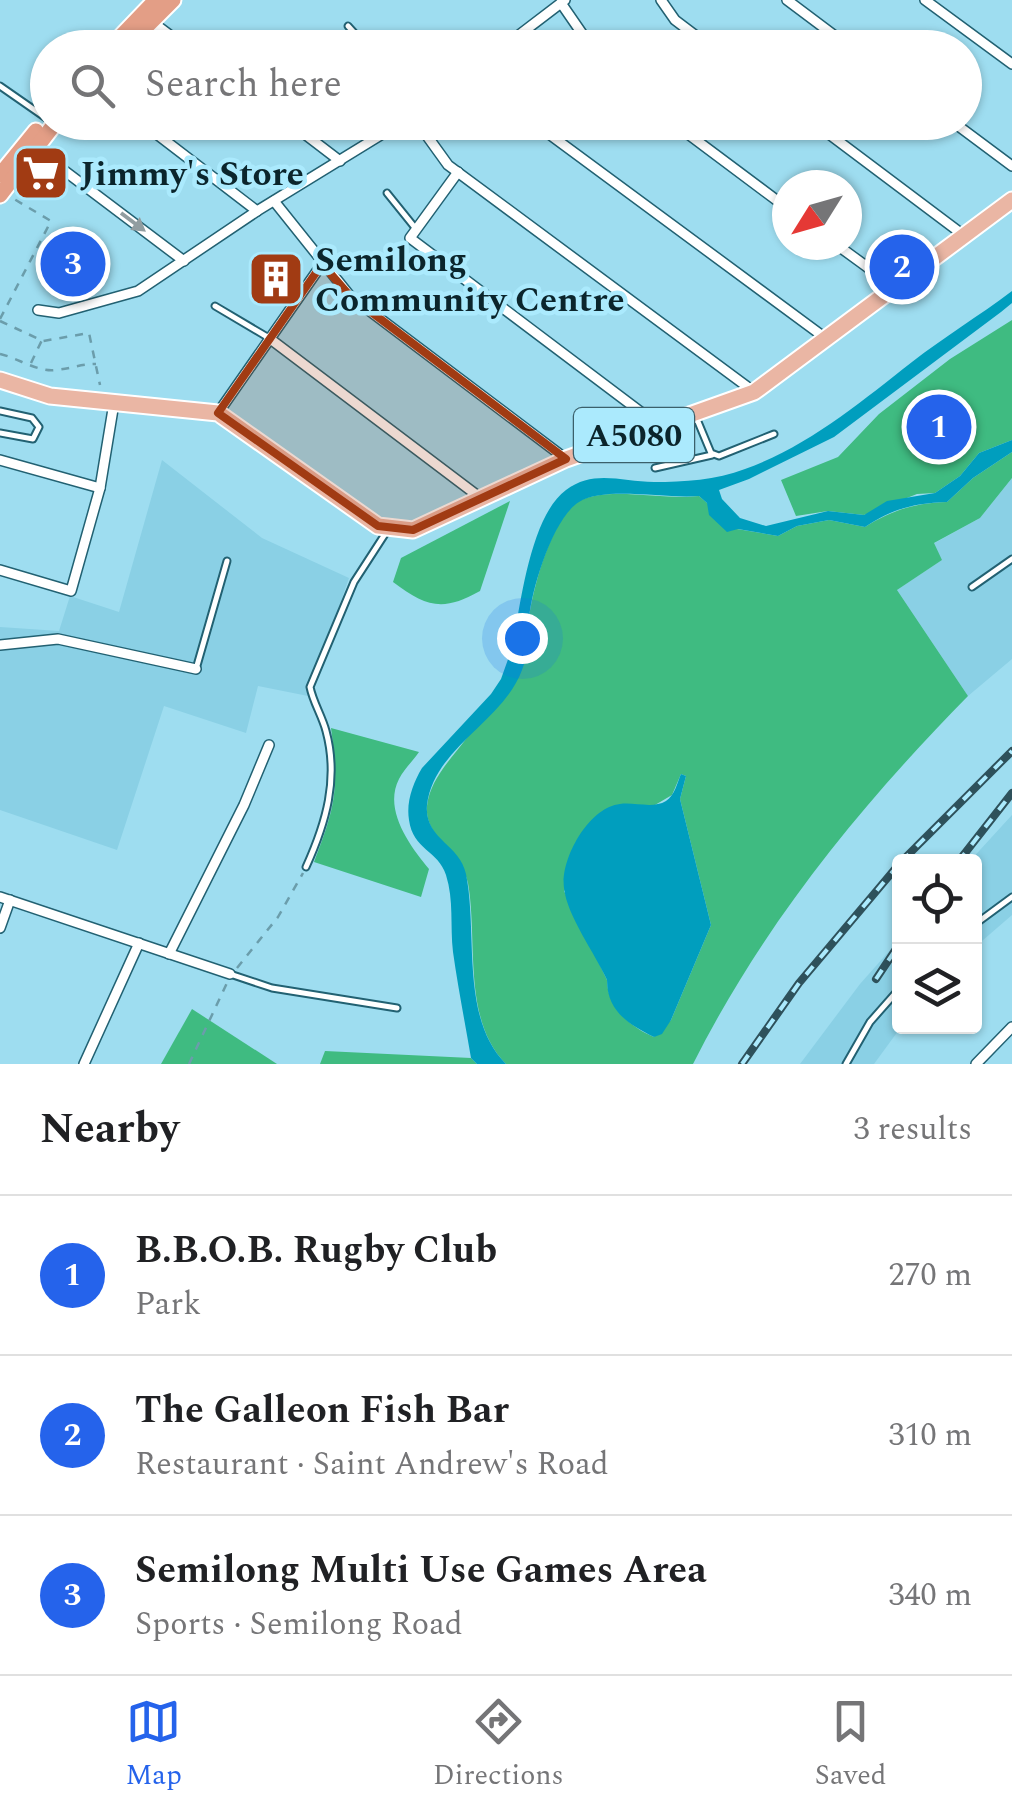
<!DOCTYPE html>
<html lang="en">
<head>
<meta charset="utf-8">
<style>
	body { margin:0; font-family:Spectral,serif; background:#f2f2f2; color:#202124 }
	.controls { position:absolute; right:30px; bottom:30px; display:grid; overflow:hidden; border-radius:10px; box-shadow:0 2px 8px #0004 }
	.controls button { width:90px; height:90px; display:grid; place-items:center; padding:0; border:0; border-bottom:2px solid #e0e0e0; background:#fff; color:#202124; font:50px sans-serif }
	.compass { position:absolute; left:772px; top:170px; width:90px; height:90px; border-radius:50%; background:#fff; box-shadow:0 2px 8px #0004; rotate:233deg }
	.you { position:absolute; left:522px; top:638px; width:35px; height:35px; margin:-25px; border:8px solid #fff; border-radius:50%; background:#1a73e8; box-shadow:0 0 0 15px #1a73e833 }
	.badge { display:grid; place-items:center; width:65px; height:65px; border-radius:50%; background:#2563eb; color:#fff; font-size:32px; font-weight:700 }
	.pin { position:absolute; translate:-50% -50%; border:5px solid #fff; box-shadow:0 2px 10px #0006 }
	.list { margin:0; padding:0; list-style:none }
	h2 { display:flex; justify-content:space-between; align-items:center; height:130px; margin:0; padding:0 40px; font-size:42px }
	h2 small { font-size:32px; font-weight:400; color:#757577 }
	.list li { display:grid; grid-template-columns:65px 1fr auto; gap:30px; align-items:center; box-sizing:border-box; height:160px; padding:0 40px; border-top:2px solid #e0e0e0 }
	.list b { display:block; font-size:38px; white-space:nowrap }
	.list p { margin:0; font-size:32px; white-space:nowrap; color:#757577 }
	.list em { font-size:32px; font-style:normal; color:#757577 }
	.icon { flex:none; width:55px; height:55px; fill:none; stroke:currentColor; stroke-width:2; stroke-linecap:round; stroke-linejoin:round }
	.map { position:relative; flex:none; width:1012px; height:1064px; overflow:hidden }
	.search { position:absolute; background:#fff; box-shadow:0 2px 8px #0004; left:30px; right:30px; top:30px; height:110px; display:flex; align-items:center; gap:25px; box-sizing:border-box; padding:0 35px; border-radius:55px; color:#757577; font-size:38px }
	.sheet { height:610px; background:#fff }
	nav { display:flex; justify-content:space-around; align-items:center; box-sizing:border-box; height:140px; border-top:2px solid #e0e0e0; background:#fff; font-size:28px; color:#757577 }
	nav a { display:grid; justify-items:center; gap:5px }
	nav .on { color:#2563eb }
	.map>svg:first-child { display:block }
</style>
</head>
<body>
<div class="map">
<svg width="1012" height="1064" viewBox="0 0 1012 1064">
	<rect width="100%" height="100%" fill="#9eddf0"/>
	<!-- built -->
	<g fill="#8ad0e5">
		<path d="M162,460l100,78 87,40 -41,118 -50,-10 -12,47 -82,-27 -47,144 -117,-40v-183l59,4 11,-35 49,16z"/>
		<path d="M1012,478v181l-44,37 -71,-106 45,-30 -9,-16 47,-26z"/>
		<path d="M1012,815v100l-37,32 -1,-85h-5z"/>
		<path d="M899,940l2,87 -27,37h-74l60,-80z"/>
	</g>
	<!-- green -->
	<g fill="#3fbb81" fill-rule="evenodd">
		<path d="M59,239l42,26 -14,22 -42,-24z"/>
		<path d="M1012,320v120l-33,13 -19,23 -25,17 -18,1 -53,21 -36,-4 -32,5 -15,-36 57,-23 41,-43 71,-55z"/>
		<path d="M1012,452v26l-32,40 -46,25 8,17 -45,30 71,106c-109,111 -205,229 -275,368h-187c-44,-44 -28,-124 -38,-181 -7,-34 -44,-45 -41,-77 3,-28 27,-50 42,-71 20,-28 45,-58 60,-89 4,-9 -1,-19 0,-29 5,-32 22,-98 50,-116 27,-15 85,-1 120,-5l38,33 41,7 19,-10 32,-6 36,7c27,-17 50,-24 82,-25l26,-24zM681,774l5,2 -6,23 31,126 -40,95 -17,17c-24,-10 -47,-30 -47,-57l-43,-89 91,-86 17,-10z"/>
		<path d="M510,501l-30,90c-37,21 -54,16 -87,-9l8,-24z"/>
		<path d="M331,728l88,24c-6,9 -15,17 -20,27 -16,31 11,67 30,90l-8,28 -107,-35c22,-57 25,-73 17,-134z"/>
		<path d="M192,1009l85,55h-116z"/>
		<path d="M325,1051l146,7 6,6h-157z"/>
	</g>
	<!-- water -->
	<g fill="#009ebe">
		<path d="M1012,291v12l-11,9 -167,125 -85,42 -30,11 3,9 18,19 26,8 62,-15 36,4 23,-14 48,-8 25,-17 19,-23 33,-13v12l-39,26 -26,24c-33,1 -55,7 -82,25l-36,-7 -32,6 -19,10 -40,-7 -11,3 -18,-17 -2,-12 -8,-7c-34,3 -95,-10 -120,6 -26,16 -47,86 -50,116 -2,23 2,28 -7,52 -19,52 -88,77 -95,135 -3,34 33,39 39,69 12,59 -6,144 40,190h-29l-6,-6c-6,-35 -13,-71 -18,-106 -3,-26 1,-52 -7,-77 -8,-25 -33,-25 -37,-55 -3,-18 4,-37 13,-52l69,-74 10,-15 11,-31 -1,-4 -9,-3 2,-6 11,-3c7,-39 18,-118 51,-142 28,-21 56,-8 88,-8 30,0 62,-2 91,-13 62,-22 116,-67 167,-107 32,-25 67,-46 100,-71z"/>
		<path d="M681,774l5,2 -6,23 31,126 -40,95 -9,14 -8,3c-26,-13 -47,-26 -47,-57 -12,-27 -40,-64 -43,-92 -4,-29 25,-81 56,-84 15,-2 33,5 46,-3 9,-6 11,-18 15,-27z"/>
	</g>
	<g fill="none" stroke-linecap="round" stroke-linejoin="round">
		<!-- service casing -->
		<g stroke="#226172" stroke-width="9">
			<g id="service">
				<path d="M348,26l20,22"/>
				<path d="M0,86l46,32"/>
				<path d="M387,193l29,36"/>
				<path d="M215,306l54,32"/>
				<path d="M0,411l32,7 7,9 -6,12 -33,-6"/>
				<path d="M696,417l15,36 8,3 55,-22"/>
				<path d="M655,468l57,-13"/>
				<path d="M972,587l40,-28"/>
				<path d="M196,669l31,-108"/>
				<path d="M306,867c20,-44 33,-88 20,-136 -4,-15 -13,-29 -16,-44l44,-105 33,-51"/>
				<path d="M974,925l38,-28"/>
				<path d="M230,974l42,14 125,20"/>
				<path d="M846,1064l24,-42 30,-34"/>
			</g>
		</g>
		<!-- minor casing -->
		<g stroke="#226172" stroke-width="12">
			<g id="minor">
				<path d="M661,0l14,20 37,28"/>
				<path d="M787,0l64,48"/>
				<path d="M925,0l87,64"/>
				<path d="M561,3l31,45"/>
				<path d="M151,21l36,27"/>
				<path d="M502,48l63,-48"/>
				<path d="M141,122l116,89"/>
				<path d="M289,122l51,39"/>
				<path d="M417,122l31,43 305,226"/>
				<path d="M540,122l9,12 279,206"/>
				<path d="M672,122l115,86"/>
				<path d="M813,122l153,115"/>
				<path d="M953,122l59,44"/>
				<path d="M33,147l151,114"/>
				<path d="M458,172l-48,66 248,187"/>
				<path d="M274,201l76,95 216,163"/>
				<path d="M837,245l59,43"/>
				<path d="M38,310l21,3 79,-22 119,-80 145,-89"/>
				<path d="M269,338l213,161"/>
				<path d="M218,413l104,-149"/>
				<path d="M0,460l100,28"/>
				<path d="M0,570l71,21 29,-103 14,-85"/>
				<path d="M0,645l58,-6 138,30"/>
				<path d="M0,897l230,77"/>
				<path d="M0,928l10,-28"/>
				<path d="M169,954l75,-149 25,-60"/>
				<path d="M84,1064l55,-121"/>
				<path d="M976,1064l36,-37"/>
			</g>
		</g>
		<!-- primary casing -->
		<g stroke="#fff" stroke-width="19">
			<path id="primary" d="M0,380l50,16 168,17 160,113 35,4 153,-71 188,-67 258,-192"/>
		</g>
		<!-- trunk casing -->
		<g stroke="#fff" stroke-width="19">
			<g id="trunk">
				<path d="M110,48l46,-48"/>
				<path d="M125,48l48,-48"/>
				<path d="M0,175l36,-44"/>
				<path d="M0,195l56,-73"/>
			</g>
		</g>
		<!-- path -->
		<g stroke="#6b9dab" stroke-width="2.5" stroke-dasharray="8 8" stroke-linecap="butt">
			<path d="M0,319l51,-98 -37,-22"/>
			<path d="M0,321l43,20 46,-8 11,52"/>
			<path d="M0,354c18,4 37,18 55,16 15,-1 25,-6 41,-6"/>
			<path d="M31,363l11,-23"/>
			<path d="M237,968l41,-51 25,-44"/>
			<path d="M189,1064l38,-81"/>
		</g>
		<!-- service -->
		<use href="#service" stroke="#fff" stroke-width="5"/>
		<!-- minor -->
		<use href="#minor" stroke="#fff" stroke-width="9"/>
		<!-- primary -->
		<use href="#primary" stroke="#eab6a4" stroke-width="15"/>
		<!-- trunk -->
		<use href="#trunk" stroke="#e39e86" stroke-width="15"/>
		<!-- rail casing -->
		<g stroke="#2e515b" stroke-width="8">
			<g id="rail">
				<path d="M901,862l111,-111"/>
				<path d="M958,862l54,-69"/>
				<path d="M876,979l24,-36"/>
				<path d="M742,1064l57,-81 101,-120"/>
			</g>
		</g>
		<!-- rail -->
		<use href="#rail" stroke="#abeafd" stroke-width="4" stroke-dasharray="11" stroke-linecap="butt"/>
	</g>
	<!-- one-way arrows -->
	<defs><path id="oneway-solid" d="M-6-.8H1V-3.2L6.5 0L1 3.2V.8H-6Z" transform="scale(2.5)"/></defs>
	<use fill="#919da0" href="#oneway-solid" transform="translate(133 222) rotate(37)"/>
	<!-- marked area -->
	<path fill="#a13b13" fill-opacity="0.2" stroke="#a13b13" stroke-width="8" stroke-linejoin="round" d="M322,264l28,32 216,163 -153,71 -35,-4 -160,-113z"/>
	<!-- icons -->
	<defs>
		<g id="supermarket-square" transform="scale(2.875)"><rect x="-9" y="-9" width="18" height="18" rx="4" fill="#a13b13" stroke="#abeafd"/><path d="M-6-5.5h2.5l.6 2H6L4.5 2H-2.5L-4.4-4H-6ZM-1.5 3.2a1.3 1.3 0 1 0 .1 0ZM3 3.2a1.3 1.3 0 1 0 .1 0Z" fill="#fff"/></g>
		<g id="building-square" transform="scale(2.875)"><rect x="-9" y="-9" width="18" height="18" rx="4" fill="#a13b13" stroke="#abeafd"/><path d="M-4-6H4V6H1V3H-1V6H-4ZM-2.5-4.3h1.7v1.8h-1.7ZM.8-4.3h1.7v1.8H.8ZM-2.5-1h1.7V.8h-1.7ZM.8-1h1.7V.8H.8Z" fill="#fff"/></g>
	</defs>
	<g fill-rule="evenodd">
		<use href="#supermarket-square" x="41" y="173"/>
		<use href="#building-square" x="276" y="279"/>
	</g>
	<g text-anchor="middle" stroke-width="9" stroke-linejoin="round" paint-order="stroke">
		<!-- shield labels -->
		<rect fill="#abeafd" stroke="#3b606b" stroke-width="2.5" x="574" y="408" width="120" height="54" rx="8"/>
		<g font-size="32" font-weight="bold" fill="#0b252c">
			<text x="634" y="446">A5080</text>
		</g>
		<!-- poi labels -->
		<g font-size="35" font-weight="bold" fill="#0b252c" stroke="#abeafd" text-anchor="start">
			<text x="80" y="185">Jimmy's Store</text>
			<text x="315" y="271">Semilong<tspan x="315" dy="40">Community Centre</tspan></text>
		</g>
	</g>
</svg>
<div class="controls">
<button><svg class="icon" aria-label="locate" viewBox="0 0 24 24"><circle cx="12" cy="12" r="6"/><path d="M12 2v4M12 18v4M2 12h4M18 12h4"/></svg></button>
<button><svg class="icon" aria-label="layers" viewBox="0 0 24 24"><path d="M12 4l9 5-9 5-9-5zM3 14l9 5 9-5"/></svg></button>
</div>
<svg class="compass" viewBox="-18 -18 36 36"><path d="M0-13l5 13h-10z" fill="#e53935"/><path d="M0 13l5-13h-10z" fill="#757577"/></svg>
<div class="you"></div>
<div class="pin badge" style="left:939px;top:427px">1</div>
<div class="pin badge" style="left:902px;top:267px">2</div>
<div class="pin badge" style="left:73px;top:264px">3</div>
<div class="search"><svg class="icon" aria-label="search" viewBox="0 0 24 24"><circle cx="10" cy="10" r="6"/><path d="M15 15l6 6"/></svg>Search here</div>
</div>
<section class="sheet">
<h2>Nearby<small>3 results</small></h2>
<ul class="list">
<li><span class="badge">1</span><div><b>B.B.O.B. Rugby Club</b><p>Park</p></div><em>270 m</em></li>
<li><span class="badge">2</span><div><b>The Galleon Fish Bar</b><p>Restaurant · Saint Andrew's Road</p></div><em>310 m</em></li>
<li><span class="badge">3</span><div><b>Semilong Multi Use Games Area</b><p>Sports · Semilong Road</p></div><em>340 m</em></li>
</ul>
</section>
<nav>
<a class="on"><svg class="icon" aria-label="map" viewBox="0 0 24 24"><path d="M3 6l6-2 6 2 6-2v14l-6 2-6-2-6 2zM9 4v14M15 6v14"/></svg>Map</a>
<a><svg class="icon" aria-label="directions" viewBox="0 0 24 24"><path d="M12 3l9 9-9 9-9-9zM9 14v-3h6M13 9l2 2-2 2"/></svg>Directions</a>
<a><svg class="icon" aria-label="saved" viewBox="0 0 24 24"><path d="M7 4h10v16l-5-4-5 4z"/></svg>Saved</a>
</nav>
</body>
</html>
